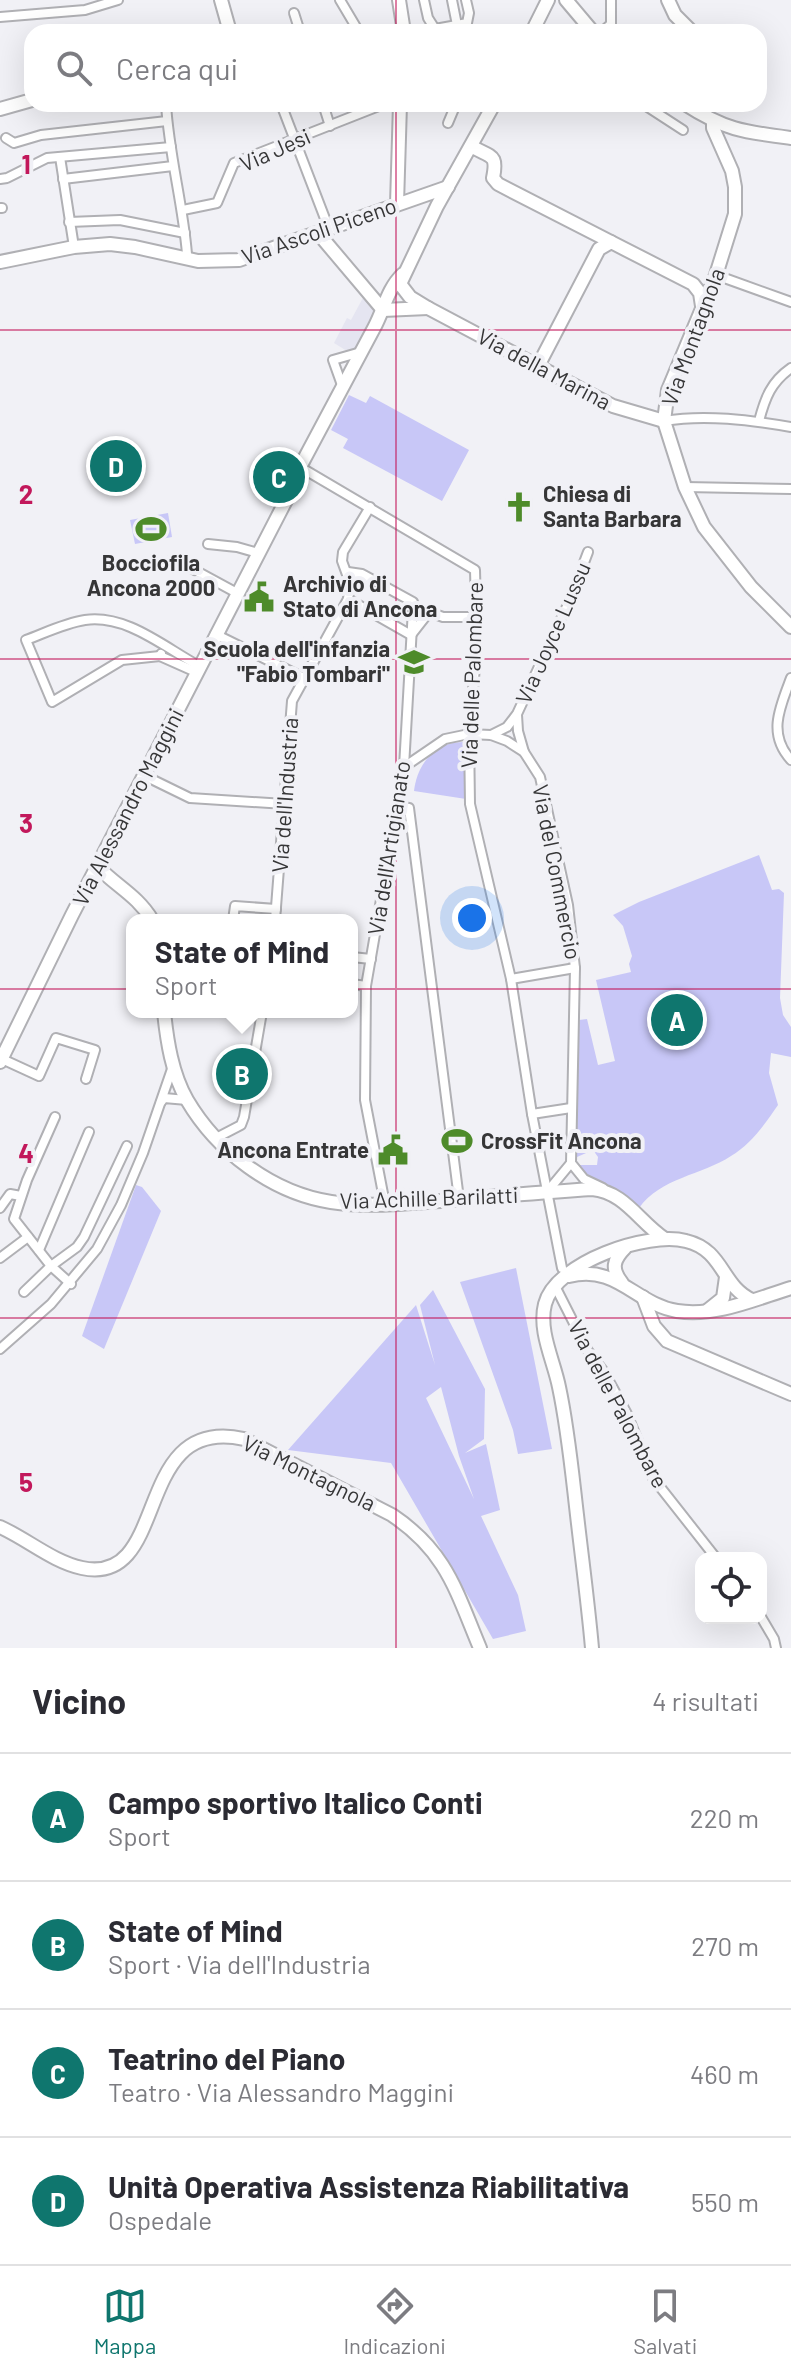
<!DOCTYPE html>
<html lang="it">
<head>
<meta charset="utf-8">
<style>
	body { margin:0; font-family:Barlow,sans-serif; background:#f2f2f3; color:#2b2b33 }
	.controls { position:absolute; right:24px; bottom:24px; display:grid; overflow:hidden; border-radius:16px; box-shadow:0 8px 32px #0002 }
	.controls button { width:72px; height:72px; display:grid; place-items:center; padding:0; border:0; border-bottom:2px solid #e1e1e2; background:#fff; color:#2b2b33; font:40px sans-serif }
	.you { position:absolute; left:472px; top:918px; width:28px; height:28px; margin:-20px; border:6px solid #fff; border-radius:50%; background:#1a73e8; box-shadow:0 0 0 12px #1a73e833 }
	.badge { display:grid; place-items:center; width:52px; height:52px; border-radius:50%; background:#0f766e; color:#fff; font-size:26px; font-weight:700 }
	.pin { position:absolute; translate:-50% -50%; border:4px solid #fff; box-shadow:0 2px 8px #0006 }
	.popup { position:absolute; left:126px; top:914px; width:232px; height:104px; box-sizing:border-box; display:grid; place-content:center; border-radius:16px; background:#fff; filter:drop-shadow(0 2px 6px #0005); font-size:26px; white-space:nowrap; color:#7c7c81 }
	.popup b { font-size:30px; color:#2b2b33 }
	.popup::after { content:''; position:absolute; left:50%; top:100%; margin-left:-16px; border:16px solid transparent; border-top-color:#fff }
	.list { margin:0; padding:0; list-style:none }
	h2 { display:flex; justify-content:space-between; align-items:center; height:104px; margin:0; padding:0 32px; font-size:34px }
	h2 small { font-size:26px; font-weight:400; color:#7c7c81 }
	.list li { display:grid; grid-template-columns:52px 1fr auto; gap:24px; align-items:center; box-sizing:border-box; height:128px; padding:0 32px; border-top:2px solid #e1e1e2 }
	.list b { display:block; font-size:30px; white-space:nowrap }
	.list p { margin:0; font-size:26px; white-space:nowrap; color:#7c7c81 }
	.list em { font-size:26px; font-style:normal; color:#7c7c81 }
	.icon { flex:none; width:44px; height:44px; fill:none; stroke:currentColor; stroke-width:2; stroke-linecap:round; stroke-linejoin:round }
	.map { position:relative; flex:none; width:791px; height:1648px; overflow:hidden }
	.search { position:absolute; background:#fff; box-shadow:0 8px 32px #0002; left:24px; right:24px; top:24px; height:88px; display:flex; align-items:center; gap:20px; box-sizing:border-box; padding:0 28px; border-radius:24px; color:#7c7c81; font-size:30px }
	.sheet { height:616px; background:#fff }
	nav { display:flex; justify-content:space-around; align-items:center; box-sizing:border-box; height:112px; border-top:2px solid #e1e1e2; background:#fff; font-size:22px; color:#7c7c81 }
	nav a { display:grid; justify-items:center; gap:4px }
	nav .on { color:#0f766e }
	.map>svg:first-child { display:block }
</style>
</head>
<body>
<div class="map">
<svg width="791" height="1648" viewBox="0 0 791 1648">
	<rect width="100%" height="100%" fill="#f1f1f6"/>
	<!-- built -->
	<path fill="#e5e5f1" d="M365,294l12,14 -21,40 -9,3 -13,-8 13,-25 4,2z"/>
	<!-- green -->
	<g fill="#c8c7f7" fill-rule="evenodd">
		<path d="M349,395l17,8 4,-7 99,54 -27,51 -99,-53 5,-9 -17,-9z"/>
		<path d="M168,513l4,24 -37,7 -5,-24z"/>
		<path d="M463,742l2,4 1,53 -52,-8c3,-26 20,-49 49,-49z"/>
		<path d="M759,855l13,35 7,-1 5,4 -4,105 3,17 8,12v30l-20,-4 -2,20 9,32c-13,19 -27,39 -47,51 -29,19 -71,22 -92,52 -7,-6 -13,-13 -21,-18 -15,-9 -29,-9 -40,-25h19l1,-8 -5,-7 -16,7 -2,-1 4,-136 8,-1 11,46 17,-4 -19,-81 35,-8 -2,-8 3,-8 -9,-30 -10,-11 26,-13z"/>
		<path d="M136,1185l6,2 19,24 -57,138 -22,-13z"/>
		<path d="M516,1268l36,181 -34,5 -5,-24 -53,-148z"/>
		<path d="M433,1290l52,99 -1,50 -19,14 21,-9 14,66 -19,6 37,79 8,36 -33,8 -102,-176 -103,-13 128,-145 19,60 -15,-60zM441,1387l18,69 15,43 -48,-101z"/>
	</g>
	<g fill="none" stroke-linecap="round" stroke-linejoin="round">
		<!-- street casing -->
		<g stroke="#b0b0b4" stroke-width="12">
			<g id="street">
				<path d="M340,0l19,32"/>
				<path d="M424,0l4,18 7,11 22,-4"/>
				<path d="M452,0l5,25 10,-2 2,-10 -3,-13"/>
				<path d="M294,13l6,19"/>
				<path d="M0,17l85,-7 33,-10"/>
				<path d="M602,32l9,-8v-24"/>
				<path d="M166,104c3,51 17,100 21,150"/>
				<path d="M281,104l48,125"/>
				<path d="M323,104l7,22"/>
				<path d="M643,104l40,26"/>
				<path d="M448,123l8,-19"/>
				<path d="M6,138l8,5 27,-8 126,-14"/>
				<path d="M60,157l14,90"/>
				<path d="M0,179l7,-1 40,-20 124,-11"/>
				<path d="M63,179l110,-13"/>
				<path d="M0,208h2"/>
				<path d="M183,210l34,-7 17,-40 150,-59"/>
				<path d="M69,222l51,-2 65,13"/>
				<path d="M716,275l75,27"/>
				<path d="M343,388l-10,-28 28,-8"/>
				<path d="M664,421c41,-7 86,-1 127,6"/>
				<path d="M759,421c6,-23 12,-39 32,-53"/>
				<path d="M300,467l175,103 2,75 -8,89 1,70 41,175 21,135 30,154"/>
				<path d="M685,487l106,2"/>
				<path d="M208,544l29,3 21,6"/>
				<path d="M115,567l63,-6 59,32"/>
				<path d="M348,572l14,2 51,28v7l-9,158 -38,219 -1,114 20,104"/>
				<path d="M348,599l63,36 18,-23 14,5h34"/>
				<path d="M215,634l89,44"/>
				<path d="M161,654l-1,2 36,16"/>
				<path d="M160,656l-38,4 -70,42 -26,-62c19,-7 39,-17 59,-20 42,-6 80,28 114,46"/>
				<path d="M791,678c-11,29 -24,56 0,82"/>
				<path d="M517,715l1,16 6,21"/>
				<path d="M491,735l16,-8 10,-13 52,-112 19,-50"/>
				<path d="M404,767l41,-28 24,-5 22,1 16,6 17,11 16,25 28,128 7,63 -4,195 -24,29"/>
				<path d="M145,776l45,22 95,6"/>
				<path d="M397,806l12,2 50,391"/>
				<path d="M233,920l2,-14 41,3"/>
				<path d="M275,920l17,-219 56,-102 2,-16 -8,-22 1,-9 27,-45"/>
				<path d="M352,957l19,2"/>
				<path d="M511,979l64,-11"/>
				<path d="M352,984l14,2"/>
				<path d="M2,1059l37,17 17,-38 39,12 -9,29"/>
				<path d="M161,1102l3,-4 23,2"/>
				<path d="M532,1114l39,-6"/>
				<path d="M55,1117l-28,63 -13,39 37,47 20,18"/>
				<path d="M216,1138l25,-13 3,-8 18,-105"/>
				<path d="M571,1163l13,16 19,9"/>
				<path d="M0,1208l10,-14 11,2"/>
				<path d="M39,1250l50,-118"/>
				<path d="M0,1258l28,-21"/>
				<path d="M555,1286l33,65 16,21 23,42 26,64 63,80"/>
				<path d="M24,1292l27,-26 26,-19 7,-10 43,-91"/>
				<path d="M0,1349l51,-45 46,-55 24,-44 22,-52 30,-87"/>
				<path d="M761,1617l13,22 2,9"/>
			</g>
		</g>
		<!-- secondary casing -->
		<g stroke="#b0b0b4" stroke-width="16">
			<g id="secondary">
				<path d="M221,0l9,32"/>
				<path d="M399,0l5,32"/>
				<path d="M566,0l27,32"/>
				<path d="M668,0l7,15 17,17"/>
				<path d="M532,32l16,-32"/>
				<path d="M494,104l-57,102 -37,78 10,13 18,11 185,98 51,15"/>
				<path d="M685,104c40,26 59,28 106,34"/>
				<path d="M0,109l32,-9"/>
				<path d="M713,122v6l19,43 3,16v27l-19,61 -48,115 -4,31 21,66 19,40 47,60 40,40"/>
				<path d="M471,146c20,12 27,7 22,32l5,6 113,58"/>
				<path d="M397,204l3,-100"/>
				<path d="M318,233l65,77"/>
				<path d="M0,262l74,-15 36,-3 25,3 63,14 41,-1 209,-73"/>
				<path d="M383,310l45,-2"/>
				<path d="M538,366l61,-117 12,-7 82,42 7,9 2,13"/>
				<path d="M295,470l5,-3c24,-46 49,-92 74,-139 10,-18 13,-39 29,-54"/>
				<path d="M98,867c18,19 40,29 54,53"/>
				<path d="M164,1012c3,29 8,62 23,88 30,51 85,93 144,102 40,6 82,1 122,-2 46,-4 93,-8 139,-11 33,3 47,33 73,50"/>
				<path d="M0,1062l72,-147 225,-436 3,-12"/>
				<path d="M569,1276c48,-12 66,28 108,35 39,6 78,-12 114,-23"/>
				<path d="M622,1283c-11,-14 -9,-23 3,-35"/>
				<path d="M643,1297l11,29 13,15 124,53"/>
				<path d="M708,1310l15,-12 3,-21"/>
				<path d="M0,1527c27,12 53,35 82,41 90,19 48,-154 162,-129l148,76c55,37 64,76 88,133"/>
				<path d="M592,1648c-4,-45 -10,-89 -15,-133 -5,-43 -9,-86 -18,-128 -5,-26 -21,-56 -14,-83 11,-42 103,-73 141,-63 38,9 35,45 66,59"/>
			</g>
		</g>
		<!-- street -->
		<use href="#street" stroke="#fff" stroke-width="8"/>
		<!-- secondary -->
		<use href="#secondary" stroke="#fff" stroke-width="12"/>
	</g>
	<!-- grid -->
	<path fill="none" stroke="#c2185b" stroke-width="2" stroke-opacity="0.55" d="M396,0v32M396,104v1544M0,330h791M0,659h791M0,989h791M0,1318h791"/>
	<!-- icons -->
	<defs>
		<g id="church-bare" transform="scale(2.4)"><path d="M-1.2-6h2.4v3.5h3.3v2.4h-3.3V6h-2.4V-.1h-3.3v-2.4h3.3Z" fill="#4e8b2a" stroke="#f1f1f6" stroke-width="2.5" paint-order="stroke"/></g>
		<g id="stadium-bare" transform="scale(2.4)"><path d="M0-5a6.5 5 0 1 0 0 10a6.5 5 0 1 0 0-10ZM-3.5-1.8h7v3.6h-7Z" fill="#4e8b2a" stroke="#f1f1f6" stroke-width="2.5" paint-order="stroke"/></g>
		<g id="civic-bare" transform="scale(2.4)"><path d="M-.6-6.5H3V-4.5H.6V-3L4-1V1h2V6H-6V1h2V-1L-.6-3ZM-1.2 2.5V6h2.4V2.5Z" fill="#4e8b2a" stroke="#f1f1f6" stroke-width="2.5" paint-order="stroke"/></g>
		<g id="school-bare" transform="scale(2.4)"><path d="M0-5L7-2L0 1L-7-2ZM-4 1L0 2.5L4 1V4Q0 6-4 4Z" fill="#4e8b2a" stroke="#f1f1f6" stroke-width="2.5" paint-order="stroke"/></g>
	</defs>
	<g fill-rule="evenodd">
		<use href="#church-bare" x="519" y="507"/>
		<use href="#stadium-bare" x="151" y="529"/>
		<use href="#civic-bare" x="259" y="597"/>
		<use href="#school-bare" x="414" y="662"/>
		<use href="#stadium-bare" x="457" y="1141"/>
		<use href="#civic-bare" x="393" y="1150"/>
	</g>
	<g text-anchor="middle" stroke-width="8" stroke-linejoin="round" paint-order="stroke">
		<!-- street labels -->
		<g font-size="22" fill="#363637" stroke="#f1f1f6">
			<text transform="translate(275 150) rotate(-24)" y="8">Via Jesi</text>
			<text transform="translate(319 231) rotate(-19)" y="8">Via Ascoli Piceno</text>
			<text transform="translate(693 337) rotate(-70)" y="8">Via Montagnola</text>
			<text transform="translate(544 369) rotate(28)" y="8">Via della Marina</text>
			<text transform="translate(553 633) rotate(-66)" y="8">Via Joyce Lussu</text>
			<text transform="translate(472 675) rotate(-88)" y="8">Via delle Palombare</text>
			<text transform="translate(285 795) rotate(-86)" y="8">Via dell'Industria</text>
			<text transform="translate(128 807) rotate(-63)" y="8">Via Alessandro Maggini</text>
			<text transform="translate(389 848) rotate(-81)" y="8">Via dell'Artigianato</text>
			<text transform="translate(557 872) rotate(79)" y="8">Via del Commercio</text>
			<text transform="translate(429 1198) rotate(-2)" y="8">Via Achille Barilatti</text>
			<text transform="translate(618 1404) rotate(62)" y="8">Via delle Palombare</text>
			<text transform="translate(309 1473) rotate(26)" y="8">Via Montagnola</text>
		</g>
		<!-- poi labels -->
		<g font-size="22" font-weight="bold" fill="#363637" stroke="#f1f1f6" text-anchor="start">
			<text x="543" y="502">Chiesa di<tspan x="543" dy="25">Santa Barbara</tspan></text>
			<text x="151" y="571" text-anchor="middle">Bocciofila<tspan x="151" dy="25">Ancona 2000</tspan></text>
			<text x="283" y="592">Archivio di<tspan x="283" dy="25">Stato di Ancona</tspan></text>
			<text x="390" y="657" text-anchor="end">Scuola dell'infanzia<tspan x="390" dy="25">"Fabio Tombari"</tspan></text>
			<text x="481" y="1149">CrossFit Ancona</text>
			<text x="369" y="1158" text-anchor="end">Ancona Entrate</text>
		</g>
	</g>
	<g font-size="26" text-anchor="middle" font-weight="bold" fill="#c2185b" stroke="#f1f1f6" stroke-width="8" stroke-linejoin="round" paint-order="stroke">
		<text x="26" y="174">1</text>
		<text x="26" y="504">2</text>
		<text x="26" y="833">3</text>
		<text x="26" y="1163">4</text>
		<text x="26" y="1492">5</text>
	</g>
</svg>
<div class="controls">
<button><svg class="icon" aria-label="locate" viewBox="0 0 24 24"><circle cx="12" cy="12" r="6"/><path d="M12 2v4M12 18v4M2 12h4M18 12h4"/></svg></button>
</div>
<div class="you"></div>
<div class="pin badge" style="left:677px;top:1020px">A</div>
<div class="pin badge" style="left:242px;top:1074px">B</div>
<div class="popup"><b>State of Mind</b>Sport</div>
<div class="pin badge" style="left:279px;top:477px">C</div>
<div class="pin badge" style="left:116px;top:466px">D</div>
<div class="search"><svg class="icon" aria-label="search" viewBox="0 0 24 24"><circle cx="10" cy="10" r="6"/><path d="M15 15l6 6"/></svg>Cerca qui</div>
</div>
<section class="sheet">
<h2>Vicino<small>4 risultati</small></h2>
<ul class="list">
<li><span class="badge">A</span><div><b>Campo sportivo Italico Conti</b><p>Sport</p></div><em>220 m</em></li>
<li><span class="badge">B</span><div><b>State of Mind</b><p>Sport · Via dell'Industria</p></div><em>270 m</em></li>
<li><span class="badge">C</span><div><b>Teatrino del Piano</b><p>Teatro · Via Alessandro Maggini</p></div><em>460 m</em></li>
<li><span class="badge">D</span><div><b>Unità Operativa Assistenza Riabilitativa</b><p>Ospedale</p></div><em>550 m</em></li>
</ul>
</section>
<nav>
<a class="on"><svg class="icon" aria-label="map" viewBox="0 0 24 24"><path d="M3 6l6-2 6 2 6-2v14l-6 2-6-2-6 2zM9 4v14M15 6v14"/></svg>Mappa</a>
<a><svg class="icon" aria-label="directions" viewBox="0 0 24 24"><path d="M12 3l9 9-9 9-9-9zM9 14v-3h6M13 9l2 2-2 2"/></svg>Indicazioni</a>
<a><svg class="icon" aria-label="saved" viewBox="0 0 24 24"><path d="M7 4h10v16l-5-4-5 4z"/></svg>Salvati</a>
</nav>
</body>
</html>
